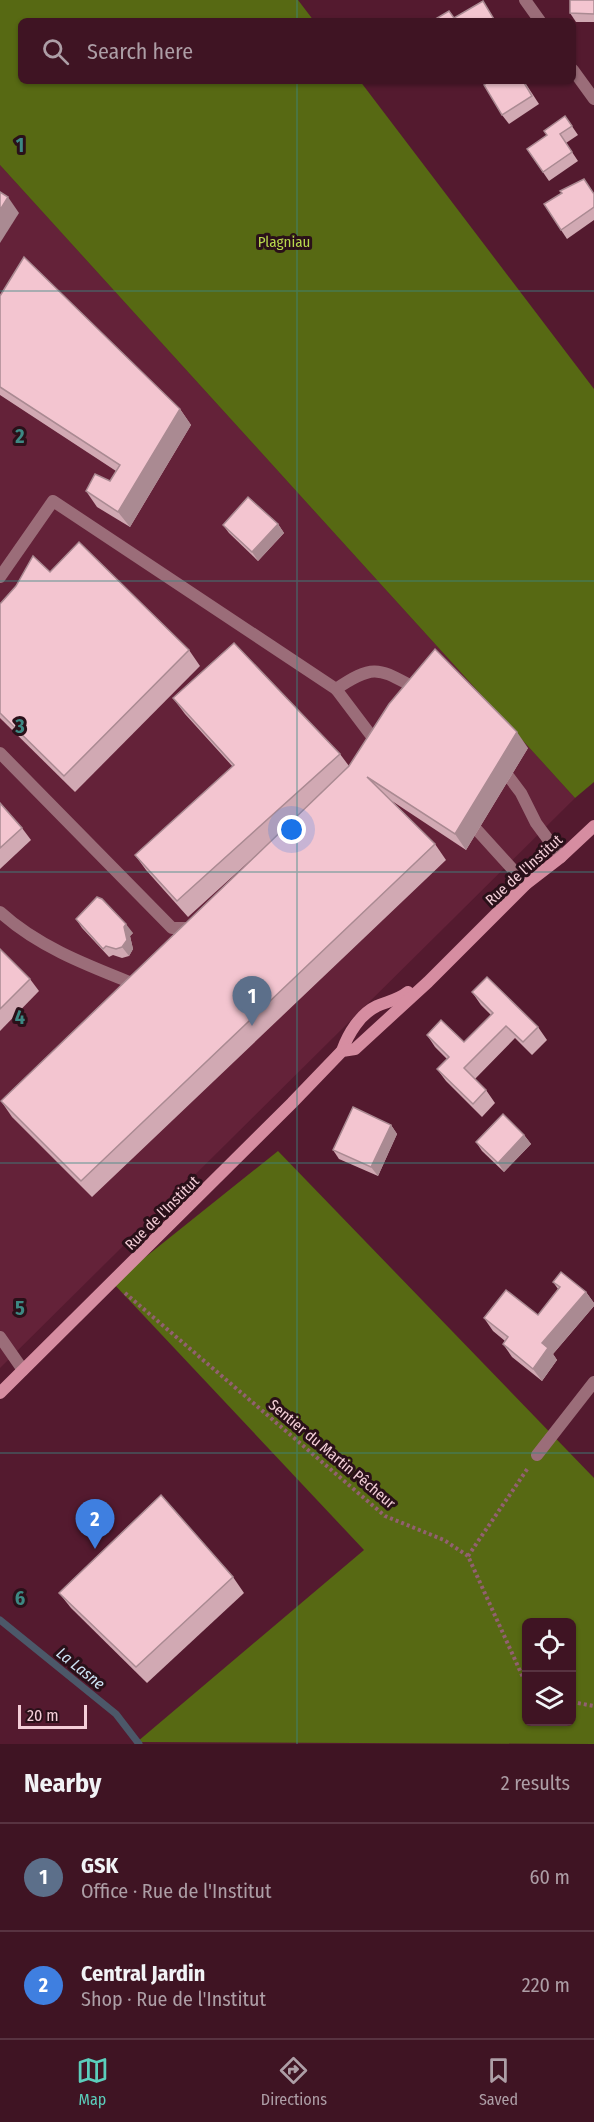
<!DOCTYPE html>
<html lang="en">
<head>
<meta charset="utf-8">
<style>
	body { margin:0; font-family:"Fira Sans Condensed",sans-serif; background:#461d2b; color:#f1f3f6 }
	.controls { position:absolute; right:18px; bottom:18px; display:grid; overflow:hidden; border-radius:9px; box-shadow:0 2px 4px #0004 }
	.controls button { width:54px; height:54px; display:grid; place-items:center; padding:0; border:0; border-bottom:2px solid #583341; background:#3f1423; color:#f1f3f6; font:30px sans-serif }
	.scale { position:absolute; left:18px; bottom:15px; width:69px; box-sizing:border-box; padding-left:6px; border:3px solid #f4ced8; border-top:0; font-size:16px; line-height:21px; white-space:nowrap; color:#f4ced8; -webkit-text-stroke:4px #2a1019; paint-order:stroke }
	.you { position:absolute; left:292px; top:830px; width:21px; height:21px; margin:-15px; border:4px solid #fff; border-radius:50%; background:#1a73e8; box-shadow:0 0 0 9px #1a73e833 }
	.badge { display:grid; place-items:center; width:39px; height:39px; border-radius:50%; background:#5bcebc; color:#fff; font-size:20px; font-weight:700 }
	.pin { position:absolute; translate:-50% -50px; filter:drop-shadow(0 2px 3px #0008) }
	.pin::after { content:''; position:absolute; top:32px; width:21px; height:18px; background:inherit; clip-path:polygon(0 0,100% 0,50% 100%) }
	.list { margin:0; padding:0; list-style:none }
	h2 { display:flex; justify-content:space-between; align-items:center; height:78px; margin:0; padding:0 24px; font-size:26px }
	h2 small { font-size:20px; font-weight:400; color:#ad9ea6 }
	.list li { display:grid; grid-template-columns:39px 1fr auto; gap:18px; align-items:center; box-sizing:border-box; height:108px; padding:0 24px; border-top:2px solid #583341 }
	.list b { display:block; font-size:22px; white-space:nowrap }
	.list p { margin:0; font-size:20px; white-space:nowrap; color:#ad9ea6 }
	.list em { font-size:20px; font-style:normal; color:#ad9ea6 }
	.icon { flex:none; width:33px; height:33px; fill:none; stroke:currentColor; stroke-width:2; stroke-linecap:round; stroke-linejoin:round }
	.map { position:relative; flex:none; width:594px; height:1744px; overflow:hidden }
	.search { position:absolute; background:#3f1423; box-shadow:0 2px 4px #0004; left:18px; right:18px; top:18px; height:66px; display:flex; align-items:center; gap:15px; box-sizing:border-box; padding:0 21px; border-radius:9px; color:#ad9ea6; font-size:22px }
	.sheet { height:294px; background:#3f1423 }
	nav { display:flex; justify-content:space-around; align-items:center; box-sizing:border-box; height:84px; border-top:2px solid #583341; background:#3f1423; font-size:16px; color:#ad9ea6 }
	nav a { display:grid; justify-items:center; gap:3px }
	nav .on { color:#5bcebc }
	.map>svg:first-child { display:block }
</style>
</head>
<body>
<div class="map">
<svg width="594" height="1744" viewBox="0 0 594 1744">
	<rect width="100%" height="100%" fill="#541a2f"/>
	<!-- built -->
	<path fill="#642239" d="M0,165l575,633 -575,570z"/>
	<!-- forest -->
	<g fill="#576913" fill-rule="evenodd">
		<path d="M0,0h298l16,21h-293v60h339l234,308v393l-19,16 -575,-633z"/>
		<path d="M278,1151l316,327v266l-457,-2 227,-192 -251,-267zM526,1622h46v100h-46z"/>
	</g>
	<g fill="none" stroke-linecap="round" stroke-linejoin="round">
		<!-- stream -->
		<path stroke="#4c5869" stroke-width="7" d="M0,1620l116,94 23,30"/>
		<!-- path -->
		<g stroke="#926070" stroke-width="4" stroke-dasharray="3 3" stroke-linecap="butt">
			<path d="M125,1293l260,223 59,24 24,16 58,128"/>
			<path d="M468,1556l60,-88"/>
			<path d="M572,1702l22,4"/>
		</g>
		<!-- lane -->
		<g stroke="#9b6d79" stroke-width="12">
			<path d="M0,577l53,-76 283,188 40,53 -2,4"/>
			<path d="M336,689c41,-28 44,-19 85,2"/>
			<path d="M0,753l172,175h23"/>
			<path d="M509,777l12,16 15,30 25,34"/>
			<path d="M477,830l49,54"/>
			<path d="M0,912c38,35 89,54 137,73"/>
			<path d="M0,1337l23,33"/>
		</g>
		<!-- street -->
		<g stroke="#9b6d79" stroke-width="12">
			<path d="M525,0l15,21"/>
			<path d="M573,70l21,29"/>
			<path d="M537,1455l57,-73"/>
		</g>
		<!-- secondary -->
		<g stroke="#d68da1" stroke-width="12">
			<path d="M342,1051c6,-17 18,-37 35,-45 12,-5 21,-6 31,-14"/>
			<path d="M0,1393l292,-290 50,-52 13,-2 73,-67 98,-98 35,-27 33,-31"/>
		</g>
	</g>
	<!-- wall -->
	<g fill="#d1a9b3">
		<path d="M594,0v22h-18l-6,-9z"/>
		<path d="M524,81l15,23 -30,20 -7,-9z"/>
		<path d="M565,116l13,19 -12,8 12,18 -29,20 -22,-32 20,-14z"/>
		<path d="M594,194v26l-27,19 -6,-9z"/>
		<path d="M0,296l180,113 11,16 -61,102 -33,-20 -11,-16 24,-10 6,-10 -116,-76z"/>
		<path d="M278,524l6,9 -26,28 -29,-28 -6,-8z"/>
		<path d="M50,572l139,78 11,16 -125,126 -75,-74v-114z"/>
		<path d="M173,698l167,56 9,12 179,-18 -62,102 -74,-49 43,43 11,16 -354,337 -80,-80 -11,-16 263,-253 -76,69 -42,-47 -11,-15 98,-88 -48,-53z"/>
		<path d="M0,803l22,25 9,12 -31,29z"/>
		<path d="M76,919l57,14 -3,3 3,13 -4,7 -7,2 -9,-3 -4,2 -27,-29z"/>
		<path d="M0,949l30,30 9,12 -39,40z"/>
		<path d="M472,992l66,35 9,13 -15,15 -17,-17 -40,41 11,11 9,13 -13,14 -36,-36 -9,-12 10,-10 -12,-12 -8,-12 37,7 27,-27 -10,-10z"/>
		<path d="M391,1125l6,9 -19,42 -39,-17 -6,-9z"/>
		<path d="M524,1135l7,9 -27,28 -22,-21 -6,-9z"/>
		<path d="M553,1282l33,10 8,11v3l-41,48 4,6 -15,21 -30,-24 -9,-13 2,-3 -12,-10 -9,-13 54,-3 20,-26z"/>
		<path d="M233,1577l11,16 -97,90 -76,-75 -12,-15z"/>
	</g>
	<!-- shaded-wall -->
	<g fill="#aa8a92">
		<path d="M8,197l11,16 -19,30v-33z"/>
		<path d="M180,409l11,16 -61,102 -12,-15z"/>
		<path d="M278,524l6,9 -26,28 -6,-9z"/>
		<path d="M517,732l11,16 -62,102 -11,-16z"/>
		<path d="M126,924l7,9 -3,3 3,13 -4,7 -7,-9 2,-20z"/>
		<path d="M391,1125l6,9 -19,42 -7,-9z"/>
		<path d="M524,1135l7,9 -27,28 -6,-9z"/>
		<path d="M586,1292l8,11v3l-41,48 4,6 -15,21 -9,-12 9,-26z"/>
	</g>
	<!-- building -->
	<g fill="#f3c5d0" stroke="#aa8a92" stroke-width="1.5">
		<path d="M570,0h24v14l-24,-1z"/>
		<path d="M483,1l12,20h-63l17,-10 5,7z"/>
		<path d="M489,81h34l9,15 -30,19 -18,-30z"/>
		<path d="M565,116l7,10 -12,8 12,18 -29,20 -16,-23 20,-14 -3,-4z"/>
		<path d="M584,179l10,15v13l-33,23 -17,-26 18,-11 -2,-2z"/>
		<path d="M0,192l8,5 -8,13z"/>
		<path d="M24,257l156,152 -62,103 -32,-21 9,-17 15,7 10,-16 -120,-78v-91z"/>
		<path d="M248,497l30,27 -26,28 -29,-27z"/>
		<path d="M79,542l110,108 -125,126 -64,-63v-109l16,-18 17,-30 17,16z"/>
		<path d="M234,643l106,111 -163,147 -42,-46 99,-90 -61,-67z"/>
		<path d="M435,649l82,83 -62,102 -88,-57 68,67 -354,337 -80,-80 348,-335 40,-62z"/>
		<path d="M0,803l22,25 -22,20z"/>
		<path d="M97,897l5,2 24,25 -2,3 3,13 -5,7 -6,2 -10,-3 -3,3 -27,-30z"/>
		<path d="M0,949l30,30 -30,30z"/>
		<path d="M487,977l51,50 -15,15 -17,-16 -42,42 22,22 -13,14 -36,-35 12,-12 -22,-22 14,-15 23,22 29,-29 -21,-21z"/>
		<path d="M353,1107l38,18 -20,42 -38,-17z"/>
		<path d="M503,1114l21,21 -26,28 -22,-21z"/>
		<path d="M561,1272l25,20 -44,51 6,5 -15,21 -30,-25 5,-7 -24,-19 22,-28 32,25 22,-28 -7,-5z"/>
		<path d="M161,1495l72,82 -97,90 -77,-74z"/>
	</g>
	<!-- grid -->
	<path fill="none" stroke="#3d8883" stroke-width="1.5" stroke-opacity="0.55" d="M297,0v21M297,81v1663M0,291h594M0,581h594M0,872h594M0,1163h594M0,1453h594"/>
	<g text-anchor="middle" stroke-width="6" stroke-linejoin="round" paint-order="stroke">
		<!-- park labels -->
		<g font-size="15" fill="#b7d74c" stroke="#2a1019">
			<text x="284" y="247">Plagniau</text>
		</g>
		<!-- street labels -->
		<g font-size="15" fill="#f4ced8" stroke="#2a1019">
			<text transform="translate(524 870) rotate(-42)" y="5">Rue de l'Institut</text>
			<text transform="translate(162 1213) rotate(-45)" y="5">Rue de l'Institut</text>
			<text transform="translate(332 1454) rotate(40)" y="5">Sentier du Martin Pêcheur</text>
		</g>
		<!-- water labels -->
		<g font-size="16" font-style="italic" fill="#cde3f4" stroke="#2a1019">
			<text transform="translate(81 1668) rotate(39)" y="6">La Lasne</text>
		</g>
	</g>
	<g font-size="20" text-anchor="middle" font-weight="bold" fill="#3d8883" stroke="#2a1019" stroke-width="6" stroke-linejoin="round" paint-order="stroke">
		<text x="20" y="152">1</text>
		<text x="20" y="443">2</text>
		<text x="20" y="733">3</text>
		<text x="20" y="1024">4</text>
		<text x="20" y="1315">5</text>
		<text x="20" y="1605">6</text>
	</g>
</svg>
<div class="controls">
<button><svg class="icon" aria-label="locate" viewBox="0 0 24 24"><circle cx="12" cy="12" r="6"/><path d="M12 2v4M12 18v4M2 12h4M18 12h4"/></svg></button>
<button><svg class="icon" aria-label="layers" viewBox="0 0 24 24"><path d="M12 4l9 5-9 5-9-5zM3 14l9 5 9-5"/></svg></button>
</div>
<div class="scale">20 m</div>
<div class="you"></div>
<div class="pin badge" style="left:252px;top:1026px;background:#5c6f8a">1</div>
<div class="pin badge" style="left:95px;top:1549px;background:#3f7fe0">2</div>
<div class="search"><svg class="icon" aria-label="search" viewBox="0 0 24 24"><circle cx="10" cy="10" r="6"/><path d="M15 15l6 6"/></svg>Search here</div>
</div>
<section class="sheet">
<h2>Nearby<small>2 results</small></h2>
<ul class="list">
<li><span class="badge" style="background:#5c6f8a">1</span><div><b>GSK</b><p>Office · Rue de l'Institut</p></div><em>60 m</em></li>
<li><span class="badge" style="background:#3f7fe0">2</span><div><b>Central Jardin</b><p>Shop · Rue de l'Institut</p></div><em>220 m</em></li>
</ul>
</section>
<nav>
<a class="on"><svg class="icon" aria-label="map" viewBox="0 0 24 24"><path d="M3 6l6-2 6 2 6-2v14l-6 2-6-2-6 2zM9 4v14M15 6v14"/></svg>Map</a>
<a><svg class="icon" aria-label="directions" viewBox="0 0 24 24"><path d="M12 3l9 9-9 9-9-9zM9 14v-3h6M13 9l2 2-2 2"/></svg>Directions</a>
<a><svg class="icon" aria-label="saved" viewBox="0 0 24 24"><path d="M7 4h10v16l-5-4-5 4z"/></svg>Saved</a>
</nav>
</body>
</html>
